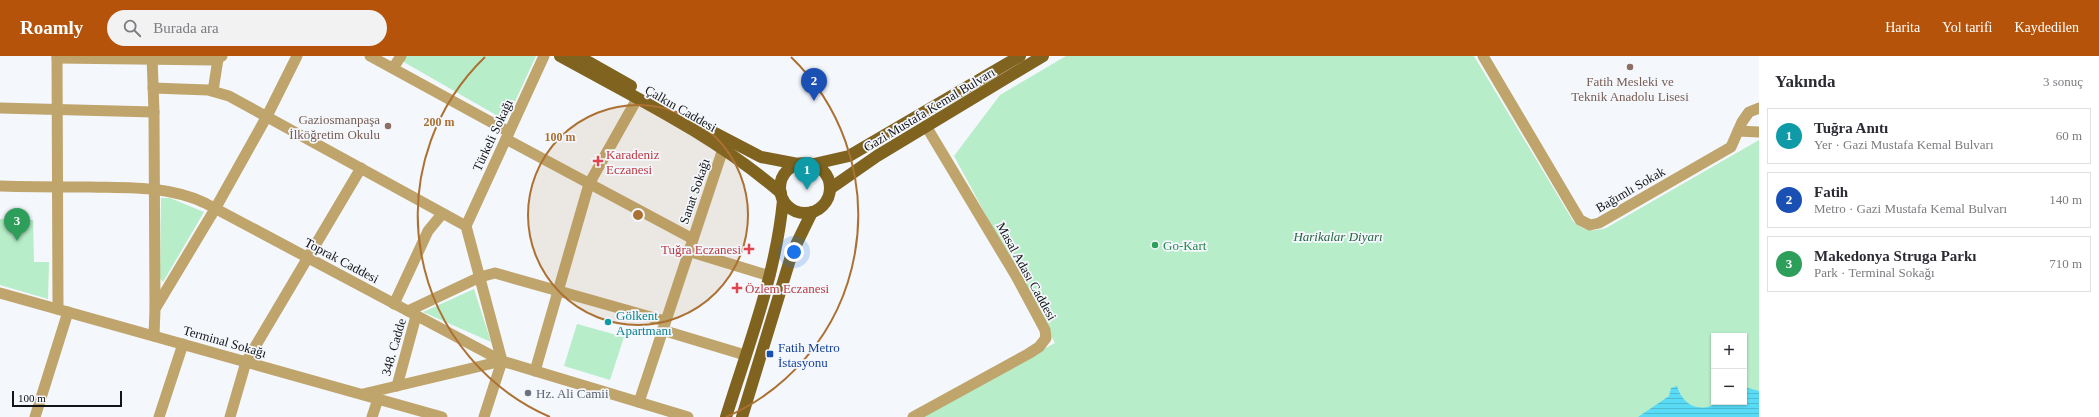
<!DOCTYPE html>
<html lang="tr">
<head>
<meta charset="utf-8">
<style>
	body { margin:0; font-family:Georgia,serif; background:#f2f2f3; color:#2b2b33 }
	.controls { position:absolute; right:12px; bottom:12px; display:grid; overflow:hidden; border-radius:0px; box-shadow:0 1px 3px #0004 }
	.controls button { width:36px; height:36px; display:grid; place-items:center; padding:0; border:0; border-bottom:1px solid #e1e1e2; background:#fff; color:#2b2b33; font:20px sans-serif }
	.scale { position:absolute; left:12px; bottom:10px; width:110px; box-sizing:border-box; padding-left:4px; border:2px solid #131415; border-top:0; font-size:11px; line-height:14px; white-space:nowrap; color:#131415; -webkit-text-stroke:3px #f4f7fc; paint-order:stroke }
	.you { position:absolute; left:794px; top:196px; width:14px; height:14px; margin:-10px; border:3px solid #fff; border-radius:50%; background:#1a73e8; box-shadow:0 0 0 6px #1a73e833 }
	.badge { display:grid; place-items:center; width:26px; height:26px; border-radius:50%; background:#b45309; color:#fff; font-size:13px; font-weight:700 }
	.pin { position:absolute; translate:-50% -33px; filter:drop-shadow(0 1px 2px #0008) }
	.pin::after { content:''; position:absolute; top:21px; width:14px; height:12px; background:inherit; clip-path:polygon(0 0,100% 0,50% 100%) }
	.list { margin:0; padding:0; list-style:none }
	h2 { display:flex; justify-content:space-between; align-items:center; height:52px; margin:0; padding:0 16px; font-size:17px }
	h2 small { font-size:13px; font-weight:400; color:#7c7c81 }
	.list li { display:grid; grid-template-columns:26px 1fr auto; gap:12px; align-items:center; box-sizing:border-box; height:56px; margin:0 8px 8px; padding:0 8px; border:1px solid #e1e1e2; border-radius:0px }
	.list b { display:block; font-size:15px; white-space:nowrap }
	.list p { margin:0; font-size:13px; white-space:nowrap; color:#7c7c81 }
	.list em { font-size:13px; font-style:normal; color:#7c7c81 }
	.icon { flex:none; width:22px; height:22px; fill:none; stroke:currentColor; stroke-width:2; stroke-linecap:round; stroke-linejoin:round }
	.map { position:relative; flex:none; width:1759px; height:361px; overflow:hidden }
	header { display:flex; align-items:center; gap:24px; box-sizing:border-box; height:56px; padding:0 20px; background:#b45309; color:#fff }
	header strong { font-size:19px }
	nav { display:flex; gap:22px; margin-inline-start:auto; font-size:14px }
	.search { width:280px; height:36px; background:#f2f2f3; display:flex; align-items:center; gap:10px; box-sizing:border-box; padding:0 14px; border-radius:22px; color:#7c7c81; font-size:15px }
	main { display:flex }
	aside { flex:1; background:#fff }
	.map>svg:first-child { display:block }
</style>
</head>
<body>
<header>
<strong>Roamly</strong>
<div class="search"><svg class="icon" aria-label="search" viewBox="0 0 24 24"><circle cx="10" cy="10" r="6"/><path d="M15 15l6 6"/></svg>Burada ara</div>
<nav><a>Harita</a><a>Yol tarifi</a><a>Kaydedilen</a></nav>
</header>
<main>
<div class="map">
<svg width="1759" height="361" viewBox="0 0 1759 361">
	<defs>
		<pattern id="water-rules" width="6" height="5" patternUnits="userSpaceOnUse"><rect width="6" height="5" fill="#59dbf6"/><path d="M0 2.5h6" fill="none" stroke="#4dbbd2"/></pattern>
	</defs>
	<rect width="100%" height="100%" fill="#f4f7fc"/>
	<!-- green -->
	<g fill="#b7edc8" fill-rule="evenodd">
		<path d="M405,0h131l-29,63h-4l-101,-58z"/>
		<path d="M1066,0h408l99,165c11,10 18,11 33,7l153,-88v277h-842l138,-74 -101,-187 46,-61zM1714,280h30v66h-30z"/>
		<path d="M161,142h9l34,14 -41,70 -3,-4z"/>
		<path d="M0,163l33,1 1,42h15l-1,37 -48,-14z"/>
		<path d="M474,233l17,53 -68,-30z"/>
		<path d="M577,268l47,13 -14,43 -46,-14z"/>
	</g>
	<!-- water -->
	<path fill="url(#water-rules)" d="M1677,330c4,14 15,24 30,21 5,-1 8,-4 12,-5 7,-2 18,0 25,0v-15l15,4v26h-121l31,-21 2,-8z"/>
	<g fill="none" stroke-linecap="round" stroke-linejoin="round">
		<!-- minor -->
		<g stroke="#bfa56c" stroke-width="11">
			<path d="M57,0l1,253"/>
			<path d="M370,0l139,76"/>
			<path d="M1483,0l97,164 10,5 9,-2 132,-76 11,-25 7,-10 10,-4"/>
			<path d="M57,2l157,2 8,-4"/>
			<path d="M393,12l8,-12"/>
			<path d="M153,32l55,2 21,6 237,130 36,135"/>
			<path d="M213,35l5,-32"/>
			<path d="M0,52l154,4 -2,-56"/>
			<path d="M154,56l1,196"/>
			<path d="M1738,75l21,1"/>
			<path d="M506,83l187,100"/>
			<path d="M0,130c30,1 61,1 91,1 40,1 78,-1 114,16l203,108 72,-34 15,-4 170,48"/>
			<path d="M466,170l78,-170"/>
			<path d="M688,195l82,25"/>
			<path d="M0,237l442,124"/>
			<path d="M394,248l34,-73 14,-17"/>
			<path d="M408,255l94,50 186,56"/>
			<path d="M662,274l83,25"/>
			<path d="M154,280l1,-27 60,-100 52,-93 30,-60"/>
			<path d="M535,315l54,-187 48,-85"/>
			<path d="M397,330l19,-70"/>
			<path d="M363,338l139,-33"/>
			<path d="M639,346l84,-253"/>
			<path d="M35,361l33,-105"/>
			<path d="M159,361l24,-73"/>
			<path d="M230,361l16,-55 115,-194"/>
			<path d="M372,361l6,-18"/>
			<path d="M484,361l18,-56"/>
			<path d="M913,361l115,-63 11,-7 7,-9 -1,-8 -29,-54 -90,-150"/>
		</g>
		<!-- major -->
		<g stroke="#7f631f" stroke-width="12">
			<path d="M560,0c76,42 155,80 221,137"/>
			<path d="M578,0l53,30"/>
			<path d="M694,66l67,35 37,7"/>
			<circle cx="805" cy="132" r="25"/>
			<path d="M814,108l35,-8 171,-100"/>
			<path d="M831,132l46,-32 166,-100"/>
			<path d="M726,361c22,-71 50,-142 57,-217"/>
			<path d="M742,361l50,-164 20,-41"/>
		</g>
	</g>
	<!-- distance rings -->
	<circle cx="638" cy="159" r="110" fill="#ac7132" fill-opacity=".12"/>
	<g fill="none" stroke="#ac7132" stroke-width="2">
		<circle cx="638" cy="159" r="110"/>
		<path d="M550 361A220 220 0 0 1 485 1M791 1A220 220 0 0 1 726 361"/>
	</g>
	<!-- markers -->
	<g fill="#8d6e63" stroke="#f4f7fc" stroke-width="1.5">
		<circle cx="1630" cy="11" r="4"/>
		<circle cx="388" cy="70" r="4"/>
	</g>
	<g fill="#e0444e" stroke="#f4f7fc" stroke-width="1.5">
		<path d="M596 99h4v4h4v4h-4v4h-4v-4h-4v-4h4z"/>
		<path d="M747 187h4v4h4v4h-4v4h-4v-4h-4v-4h4z"/>
		<path d="M735 226h4v4h4v4h-4v4h-4v-4h-4v-4h4z"/>
	</g>
	<circle fill="#2e9e5b" stroke="#f4f7fc" stroke-width="1.5" cx="1155" cy="189" r="4"/>
	<circle fill="#0f9aa8" stroke="#f4f7fc" stroke-width="1.5" cx="608" cy="266" r="4"/>
	<rect fill="#1a4fb4" stroke="#f4f7fc" stroke-width="1.5" x="766" y="294" width="8" height="8" rx="2"/>
	<circle fill="#6b7280" stroke="#f4f7fc" stroke-width="1.5" cx="528" cy="337" r="4"/>
	<g text-anchor="middle" stroke-width="3.5" stroke-linejoin="round" paint-order="stroke">
		<!-- education labels -->
		<g font-size="13" fill="#785e54" stroke="#f4f7fc">
			<text x="1630" y="30">Fatih Mesleki ve<tspan x="1630" dy="15">Teknik Anadolu Lisesi</tspan></text>
			<text x="380" y="68" text-anchor="end">Gaziosmanpaşa<tspan x="380" dy="15">İlköğretim Okulu</tspan></text>
		</g>
		<!-- street labels -->
		<g font-size="13" fill="#131415" stroke="#f4f7fc">
			<text transform="translate(681 52) rotate(30)" y="5">Çalkın Caddesi</text>
			<text transform="translate(929 53) rotate(-31)" y="5">Gazi Mustafa Kemal Bulvarı</text>
			<text transform="translate(492 79) rotate(-65)" y="5">Türkeli Sokağı</text>
			<text transform="translate(1630 133) rotate(-30)" y="5">Bağımlı Sokak</text>
			<text transform="translate(694 135) rotate(-71)" y="5">Sanat Sokağı</text>
			<text transform="translate(342 204) rotate(28)" y="5">Toprak Caddesi</text>
			<text transform="translate(1027 215) rotate(61)" y="5">Masal Adası Caddesi</text>
			<text transform="translate(225 285) rotate(16)" y="5">Terminal Sokağı</text>
			<text transform="translate(393 291) rotate(-74)" y="5">348. Cadde</text>
		</g>
		<!-- health labels -->
		<g font-size="13" fill="#be3a42" stroke="#f4f7fc" text-anchor="start">
			<text x="606" y="103">Karadeniz<tspan x="606" dy="15">Eczanesi</tspan></text>
			<text x="741" y="198" text-anchor="end">Tuğra Eczanesi</text>
			<text x="745" y="237">Özlem Eczanesi</text>
		</g>
		<!-- park labels -->
		<g font-size="13" font-style="italic" fill="#266641" stroke="#f4f7fc">
			<text x="1338" y="185">Harikalar Diyarı</text>
		</g>
		<!-- leisure labels -->
		<g font-size="13" fill="#27864d" stroke="#f4f7fc" text-anchor="start">
			<text x="1163" y="194">Go-Kart</text>
		</g>
		<!-- culture labels -->
		<g font-size="13" fill="#0d838f" stroke="#f4f7fc" text-anchor="start">
			<text x="616" y="264">Gölkent<tspan x="616" dy="15">Apartmanı</tspan></text>
		</g>
		<!-- transit labels -->
		<g font-size="13" fill="#164399" stroke="#f4f7fc" text-anchor="start">
			<text x="778" y="296">Fatih Metro<tspan x="778" dy="15">İstasyonu</tspan></text>
		</g>
		<!-- worship labels -->
		<g font-size="13" fill="#5b616d" stroke="#f4f7fc" text-anchor="start">
			<text x="536" y="342">Hz. Ali Camii</text>
		</g>
	</g>
	<circle cx="638" cy="159" r="6" fill="#ac7132" stroke="#f4f7fc" stroke-width="2"/>
	<g font-size="12" text-anchor="middle" font-weight="bold" fill="#ac7132" stroke="#f4f7fc" stroke-width="3.5" stroke-linejoin="round" paint-order="stroke">
		<text x="439" y="70">200 m</text>
		<text x="560" y="85">100 m</text>
	</g>
</svg>
<div class="controls">
<button>+</button>
<button>−</button>
</div>
<div class="scale">100 m</div>
<div class="you"></div>
<div class="pin badge" style="left:807px;top:134px;background:#0f9aa8">1</div>
<div class="pin badge" style="left:814px;top:45px;background:#1a4fb4">2</div>
<div class="pin badge" style="left:17px;top:185px;background:#2e9e5b">3</div>
</div>
<aside>
<h2>Yakında<small>3 sonuç</small></h2>
<ul class="list">
<li><span class="badge" style="background:#0f9aa8">1</span><div><b>Tuğra Anıtı</b><p>Yer · Gazi Mustafa Kemal Bulvarı</p></div><em>60 m</em></li>
<li><span class="badge" style="background:#1a4fb4">2</span><div><b>Fatih</b><p>Metro · Gazi Mustafa Kemal Bulvarı</p></div><em>140 m</em></li>
<li><span class="badge" style="background:#2e9e5b">3</span><div><b>Makedonya Struga Parkı</b><p>Park · Terminal Sokağı</p></div><em>710 m</em></li>
</ul>
</aside>
</main>
</body>
</html>
